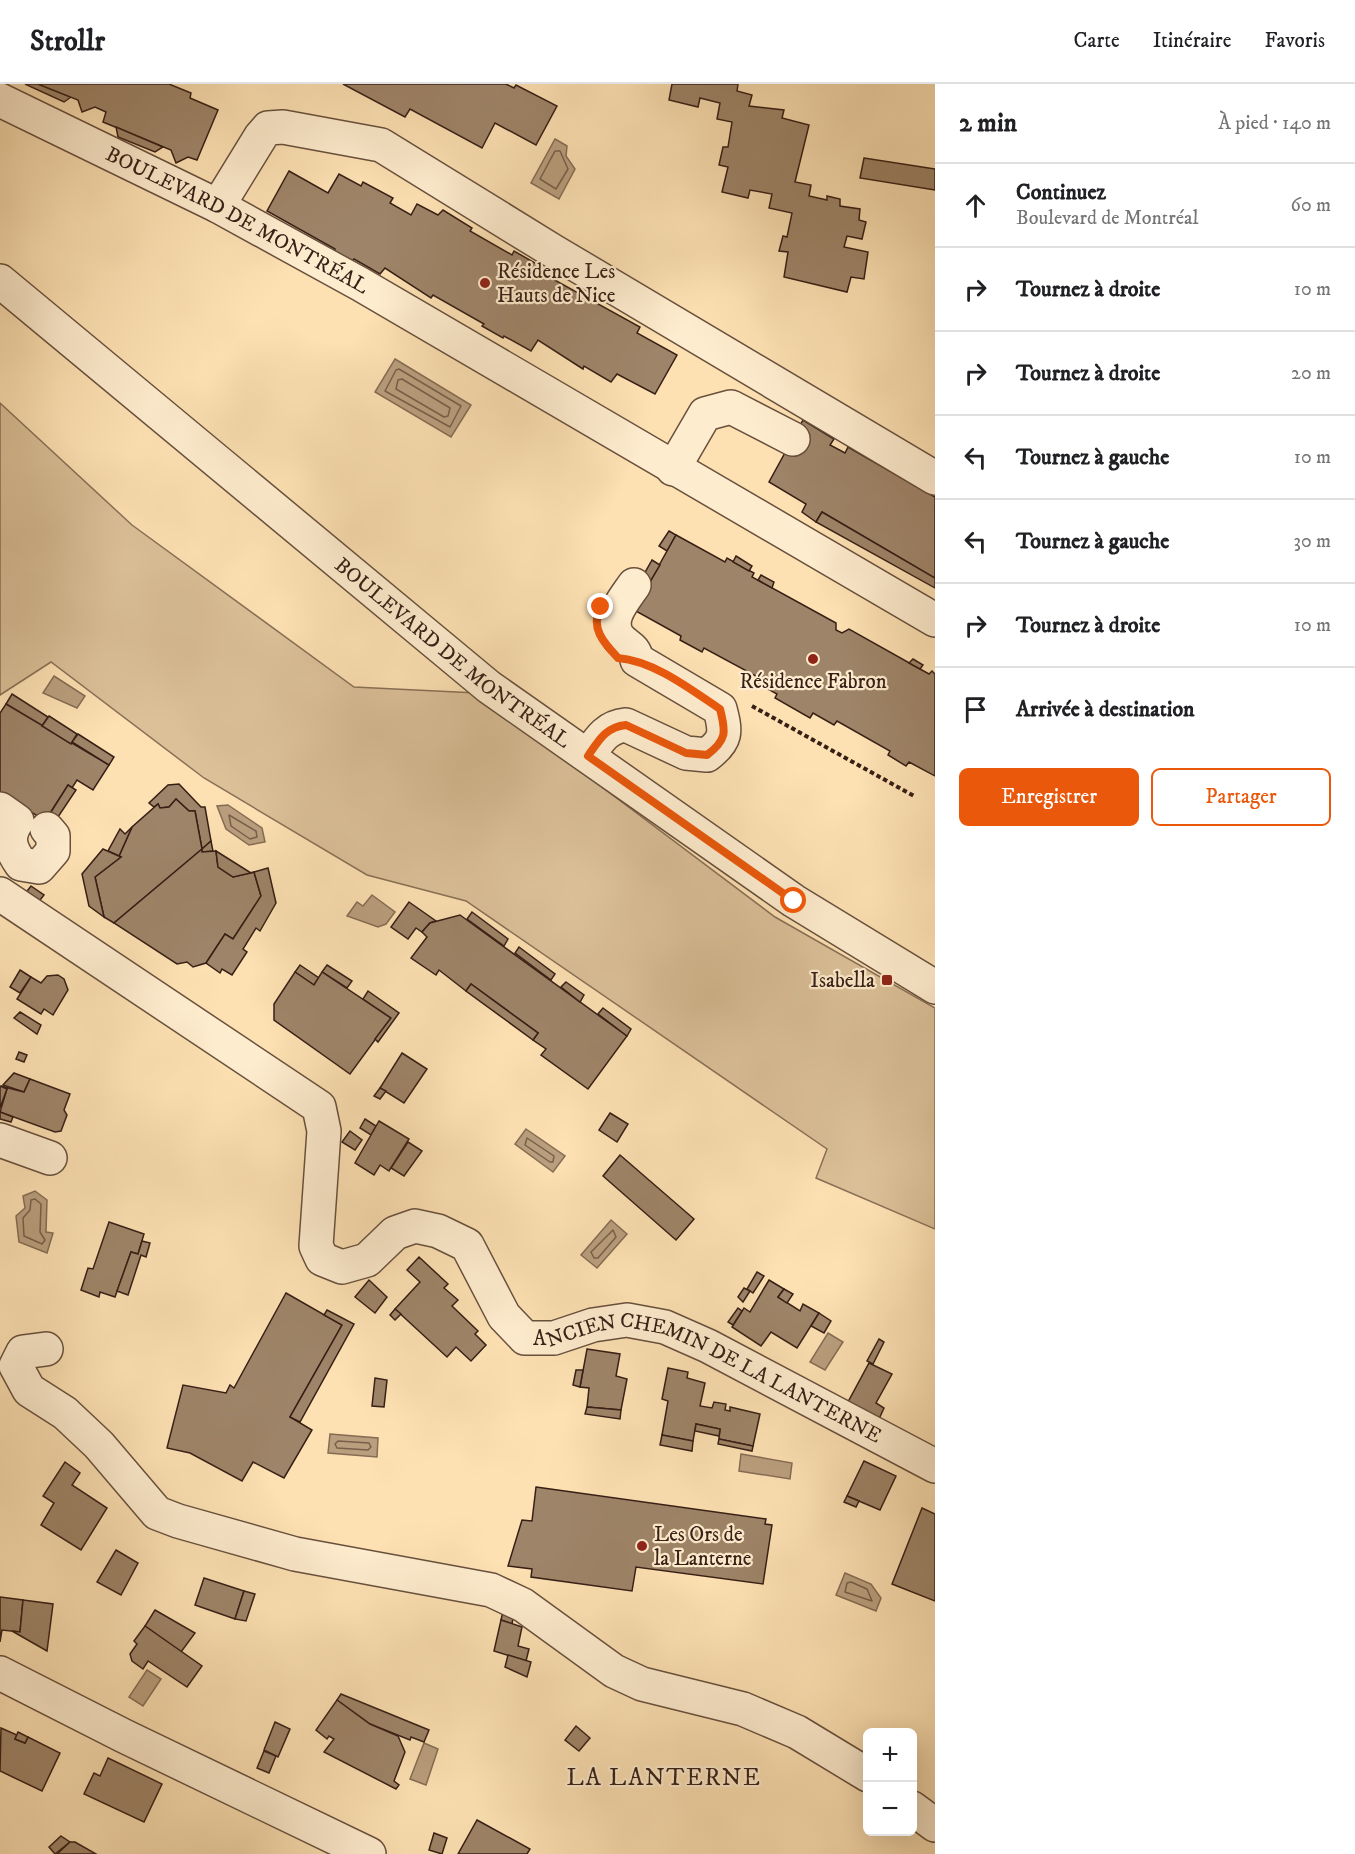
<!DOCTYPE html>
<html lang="fr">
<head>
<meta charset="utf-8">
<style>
	body { margin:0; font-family:"IM FELL DW Pica",serif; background:#f2f2f2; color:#202124 }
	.controls { position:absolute; right:18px; bottom:18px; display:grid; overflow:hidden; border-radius:9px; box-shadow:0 6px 24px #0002 }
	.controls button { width:54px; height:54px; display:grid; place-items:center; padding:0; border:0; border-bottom:2px solid #e0e0e0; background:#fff; color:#202124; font:30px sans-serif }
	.stop { position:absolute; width:18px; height:18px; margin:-14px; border:4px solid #ea580c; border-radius:50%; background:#fff }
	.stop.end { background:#ea580c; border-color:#fff; box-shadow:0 2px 6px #0008 }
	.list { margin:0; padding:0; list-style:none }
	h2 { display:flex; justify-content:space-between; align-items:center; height:78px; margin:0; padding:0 24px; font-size:26px }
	h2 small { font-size:20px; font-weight:400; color:#757577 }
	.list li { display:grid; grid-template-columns:39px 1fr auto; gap:18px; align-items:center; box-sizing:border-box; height:84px; padding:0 24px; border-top:2px solid #e0e0e0 }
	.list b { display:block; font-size:22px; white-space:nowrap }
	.list p { margin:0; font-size:20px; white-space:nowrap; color:#757577 }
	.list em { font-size:20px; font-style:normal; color:#757577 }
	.actions { display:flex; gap:12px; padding:18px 24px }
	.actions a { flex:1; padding:14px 0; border:2px solid #ea580c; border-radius:9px; text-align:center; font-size:21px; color:#ea580c }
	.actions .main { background:#ea580c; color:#fff }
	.icon { flex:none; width:33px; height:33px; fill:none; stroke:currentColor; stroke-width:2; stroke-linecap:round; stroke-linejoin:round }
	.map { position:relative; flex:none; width:935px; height:1770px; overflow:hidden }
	header { display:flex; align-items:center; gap:36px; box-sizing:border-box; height:84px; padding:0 30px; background:#fff; border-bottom:2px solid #e0e0e0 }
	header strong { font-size:28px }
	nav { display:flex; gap:33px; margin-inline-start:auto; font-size:21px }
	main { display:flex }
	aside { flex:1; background:#fff }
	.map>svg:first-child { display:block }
</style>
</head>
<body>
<header>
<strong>Strollr</strong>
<nav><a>Carte</a><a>Itinéraire</a><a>Favoris</a></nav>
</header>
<main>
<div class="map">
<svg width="935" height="1770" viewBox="0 0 935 1770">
	<rect width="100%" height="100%" fill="#fde1b3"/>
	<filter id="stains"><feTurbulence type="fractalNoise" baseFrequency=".00333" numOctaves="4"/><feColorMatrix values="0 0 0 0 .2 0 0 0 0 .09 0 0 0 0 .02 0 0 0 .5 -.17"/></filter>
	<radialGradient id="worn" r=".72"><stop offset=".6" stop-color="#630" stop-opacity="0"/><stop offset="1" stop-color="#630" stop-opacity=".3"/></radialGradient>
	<!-- green -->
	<path fill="#dbc098" stroke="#897057" stroke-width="1.5" d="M0,319l132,122 222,162 123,6 298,224 160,91v221l-119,-51 11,-29 -361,-248 -99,-26 -163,-97 -153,-116 -51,33z"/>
	<!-- water -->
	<g fill="#ba9f7e" stroke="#866c54" stroke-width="1.5">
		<path d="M555,55l12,7 -1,10 9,13 -16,30 -28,-16z"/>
		<path d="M395,275l76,46 -20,32 -76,-45z"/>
		<path d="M54,592l31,20 -8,12 -34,-15z"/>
		<path d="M228,721l34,23 3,14 -16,3 -23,-16 -9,-23z"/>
		<path d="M372,811l23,17 -9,12 -8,3 -31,-11 10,-14 6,4z"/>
		<path d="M526,1045l39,27 -12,16 -38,-28z"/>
		<path d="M35,1107l12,9 -1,32 7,1 -6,20 -28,-11 -3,-26 9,-8 -2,-12z"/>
		<path d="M611,1136l16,14 -30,34 -16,-13z"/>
		<path d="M828,1249l15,9 -18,28 -15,-8z"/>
		<path d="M330,1350l48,4 -1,19 -49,-4z"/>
		<path d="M741,1370l51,9 -2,16 -51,-8z"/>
		<path d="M845,1489l26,11 10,14 -5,13 -40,-16z"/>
		<path d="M147,1586l14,9 -18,27 -14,-9z"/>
		<path d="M424,1659l14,6 -12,36 -16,-6z"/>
	</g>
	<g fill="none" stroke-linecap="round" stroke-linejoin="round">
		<!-- shore -->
		<g stroke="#785f4a" stroke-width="1.5">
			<path d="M555,67h5l8,18 -12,20 -16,-10z"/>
			<path d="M399,285l62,37 -11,21 -65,-36 11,-21z"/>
			<path d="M402,295l48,29 -2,8 -4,1 -48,-28 2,-9z"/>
			<path d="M229,731l27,16 1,6 -7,2 -19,-13z"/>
			<path d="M527,1054l27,18 -1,6h-3l-25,-17z"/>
			<path d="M35,1115l6,5 -1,28 5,8 -3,4 -18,-8 -1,-18 7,-8 1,-10z"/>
			<path d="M613,1146l3,7 -18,21h-4l-3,-6z"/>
			<path d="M338,1357l31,2 2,4 -3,3 -31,-2 -2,-4z"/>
			<path d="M851,1498l16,7 5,12 -27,-9 2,-9z"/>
		</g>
	</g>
	<!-- building -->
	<g fill="#9e8468" stroke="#371f16" stroke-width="1.5">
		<path d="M25,0h13l33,13 -7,5z"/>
		<path d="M38,0h131l22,9 -1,5 28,12 -21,50 -9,-3 -12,6 -5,-13 -68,-28 3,-10 -11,-5 -13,5 -4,-12z"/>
		<path d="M343,0h163l8,4 2,-3 41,21 -21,39 -41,-22 -13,25 -72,-39 -5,8z"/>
		<path d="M672,0h66l-1,7 15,4 -3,11 35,4 -2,8 27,7 -14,57 16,3 -2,11 18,4v-4l13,3v7l20,3 -1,11 7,2 -4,17 -15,-3 -3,11 24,5 -4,27 -13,-2 -4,15 -63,-15 4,-25 -9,-1 4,-15 4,1 5,-24 -23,-5 3,-14 -22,-4 -2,8 -26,-6 6,-25 -9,-2 4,-18h5l4,-25 -15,-3 3,-16 -20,-5 -2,9 -29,-7z"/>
		<path d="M116,43l47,20 -8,5 -37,-15z"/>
		<path d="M864,74l71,11v21l-75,-12z"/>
		<path d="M289,87l39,22 11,-19 22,12 2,-4 30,16 -3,5 21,12 6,-11 21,11 5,-5 29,18 -2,3 42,24 2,-4 28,16 -2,5 100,55 -3,6 40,22 -22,39 -38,-20 -6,8 -27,-16 -1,3 -45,-29 -7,11 -27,-15 -1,2 -21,-12 2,-2 -51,-29 -2,3 -46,-30 -5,6 -26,-15 -2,2 -17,-9v-3l-68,-38z"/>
		<path d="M803,336l31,19 -4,6 15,8 3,-6 87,50v81l-113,-66 -6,10 -14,-10 4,-8 -37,-22z"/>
		<path d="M822,428l113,66v10l-119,-66z"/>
		<path d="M669,447l7,4 -9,16 -8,-5z"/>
		<path d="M676,451l49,27 2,-4 27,15 -2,4 84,46v7l6,3 7,-4 80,45 3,-3 3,3v102l-26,-14 -3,4 -18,-11 2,-4 -53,-30 -3,4 -21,-12 -3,5 -35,-20 2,-4 -23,-13 2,-5 -52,-28 -2,4 -22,-12 1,-4 -47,-26z"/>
		<path d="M736,472l16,10 -3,5 -16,-9z"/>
		<path d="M652,476l8,5 -13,22 -8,-4z"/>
		<path d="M761,491l13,7 -2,6 -14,-8z"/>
		<path d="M913,575l10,6 -3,4 -11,-6z"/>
		<path d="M12,610l36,23 -6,9 -36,-22z"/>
		<path d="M6,620l103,61 -16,25 -16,-10 -5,8 -4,-3 -23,36 -45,-29v-79z"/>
		<path d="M49,632l28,18 -6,10 -29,-18z"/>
		<path d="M78,650l36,23 -5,8 -37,-23z"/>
		<path d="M179,700l22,23h4l6,34 -9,8 -7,-38h-6l-13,-12 -7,8 -9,1 -2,-4 -4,3 -5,-4 19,-18z"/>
		<path d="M68,701l8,5 -18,27 -7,-5z"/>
		<path d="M176,715l13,12h6l7,38 -88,74 -10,-6 -9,-40 26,-20 -2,-1 13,-29 26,-23 2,4 9,-1z"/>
		<path d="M132,743l-13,29 -11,-5 12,-22 5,5z"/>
		<path d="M211,757l2,10 -11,1v-3z"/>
		<path d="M103,765l18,8 -26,20 9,40 -15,-11 -7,-32z"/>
		<path d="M202,765v3l14,-1 2,16 15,10 21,-5 7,24 -28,43 -8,-5 -19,29 -13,4 -6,-5 -10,2 -63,-41z"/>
		<path d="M216,767l35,22 -18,4 -15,-10z"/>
		<path d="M268,784l8,35 -16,28 -4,-3 -13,21 4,3 -15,23 -10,-6 -2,4 -14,-10 19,-29 8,5 28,-43 -7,-24z"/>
		<path d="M31,802l13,9 -7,9 -13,-9z"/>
		<path d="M409,818l27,19 -6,2 -8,9 -6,-4 -8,11 -17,-12z"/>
		<path d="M472,828l36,27 -4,7 -37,-27z"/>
		<path d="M460,831l167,121 -39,53 -47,-34 5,-6 -13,-9 5,-7 -67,-49 -5,7 -27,-21 -3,5 -25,-17 16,-21 -5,-5 8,-9z"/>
		<path d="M519,863l36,27 -4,6 -36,-27z"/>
		<path d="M300,881l19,13 -5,7 -19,-13z"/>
		<path d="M327,881l25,16 -5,7 -25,-16z"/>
		<path d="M20,886l11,7 -11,16 -10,-6z"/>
		<path d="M295,888l19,13 8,-13 69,46 -41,56 -76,-54v-16z"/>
		<path d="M58,891l6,4 4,11 -15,25 -9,-6 -3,5 -24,-15 14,-22 10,6 6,-7z"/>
		<path d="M566,898l18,13 -4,7 -19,-15z"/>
		<path d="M471,900l67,49 -5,7 -67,-49z"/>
		<path d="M368,907l31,22 -21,29 -3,-3 16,-21 -28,-19z"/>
		<path d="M603,924l28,21 -4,7 -29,-22z"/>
		<path d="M20,928l21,13 -4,9 -23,-16z"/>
		<path d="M19,968l8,3 -3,7 -8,-3z"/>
		<path d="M402,969l25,16 -23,34 -24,-15z"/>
		<path d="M14,989l16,6 -6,13 -21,-7z"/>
		<path d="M30,995l40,15 -6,16 3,5 -6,16 -6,1 -55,-20 7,-23 -6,-3 23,6z"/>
		<path d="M0,1002l7,3 -7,19z"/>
		<path d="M380,1004l6,3 -6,8 -6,-3z"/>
		<path d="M0,1028l13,5 -2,5 -11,-3z"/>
		<path d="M610,1029l18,11 -11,18 -18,-12z"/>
		<path d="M365,1035l11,7 -5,9 -11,-7z"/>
		<path d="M379,1037l30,18 -20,32 -9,-6 -6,10 -19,-12z"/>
		<path d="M350,1047l12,9 -7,10 -13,-8z"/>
		<path d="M408,1058l14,9 -18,25 -13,-8z"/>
		<path d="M620,1071l74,64 -18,21 -73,-64z"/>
		<path d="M109,1138l35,12 -6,20 -7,-2 -16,45 -15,-5 -1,5 -18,-7 7,-22 5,1z"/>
		<path d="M142,1157l8,2 -4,14 -5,-2 -13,40 -11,-4 14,-39 7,2z"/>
		<path d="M419,1173l29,27 -4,4 14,12 -6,6 26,25 -3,3 11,11 -15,16 -15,-14 -9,10 -52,-48 25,-27 -13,-12z"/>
		<path d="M757,1188l7,4 -11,17 -6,-4z"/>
		<path d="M369,1196l18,17 -12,16 -20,-16z"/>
		<path d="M769,1196l15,9 -6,8 22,14 3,-7 16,9 -22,35 -26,-16 -10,14 -29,-19 12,-19 6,4z"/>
		<path d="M744,1204l6,3 -7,11 -5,-5z"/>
		<path d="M784,1205l9,5 -6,9 -9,-6z"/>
		<path d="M286,1209l56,32 -52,92 22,13 -28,48 -31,-16 -11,19 -52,-28 -23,-5 16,-63 43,8 4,-8 4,3z"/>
		<path d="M738,1224l4,3 -9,14 -5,-3z"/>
		<path d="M395,1225l6,5 -6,6 -5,-5z"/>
		<path d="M327,1226l27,14 -54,98 -10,-5 52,-92 -18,-10z"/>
		<path d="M819,1229l12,8 -7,12 -13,-7z"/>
		<path d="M879,1255l5,3 -11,22 -6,-3z"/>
		<path d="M587,1265l33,5 -4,22 11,3 -6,31 -34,-3 2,-19 -9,-1z"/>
		<path d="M869,1279l23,11 -16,29 8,5 -5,11 -31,-17z"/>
		<path d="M668,1284l20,4 -1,6 18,5 -5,23 12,2 2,-6 12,2 -1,6 5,1v-4l30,7 -7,32 -34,-7 1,-10 -24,-5 -3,17 -31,-6 6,-34 -6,-2z"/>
		<path d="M576,1286h7l-3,17 -7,-2z"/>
		<path d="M375,1294l12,2 -3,27 -12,-1z"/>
		<path d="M587,1323l34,3 -1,9 -35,-5z"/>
		<path d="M696,1340l24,5 -1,7 -24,-5z"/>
		<path d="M662,1351l31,6 -1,10 -32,-6z"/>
		<path d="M719,1355l34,7 -1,5 -34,-7z"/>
		<path d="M864,1377l32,15 -16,34 -33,-14z"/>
		<path d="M65,1378l15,11 -8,12 35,23 -26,42 -40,-25 13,-22 -11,-7z"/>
		<path d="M536,1403l230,32 -1,5 7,1 -9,59 -127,-17 -4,24 -101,-14 1,-8 -24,-3 14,-46 10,1z"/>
		<path d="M847,1412l12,5 -3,6 -12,-5z"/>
		<path d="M922,1424l13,6v87l-43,-17z"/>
		<path d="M116,1466l22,13 -17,32 -24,-13z"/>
		<path d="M204,1494l40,13 -9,28 -40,-14z"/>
		<path d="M244,1507l11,3 -9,27 -11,-2z"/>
		<path d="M0,1513l23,3 -3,32 -18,-2 -2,12z"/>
		<path d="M23,1516l30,4 -6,47 -35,-20 8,1z"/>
		<path d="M155,1526l40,23 -14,19 -36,-26z"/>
		<path d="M503,1527l10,7 -1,6 -11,-4z"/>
		<path d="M501,1536l21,7 -4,19 11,3 -3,12 -32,-10z"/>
		<path d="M145,1542l57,40 -15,21 -39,-26 -5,8 -11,-8 -2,-7 7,-10 -3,-3z"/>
		<path d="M508,1571l23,7 -4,15 -22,-10z"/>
		<path d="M341,1610l88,36 -5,12 -13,-5 -1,3 -40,-16 -33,-24z"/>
		<path d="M337,1616l33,24 28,12 7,16 -11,29 5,4 -3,4 -72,-37 10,-13 -5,-3 -2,3 -11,-9z"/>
		<path d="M275,1638l15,7 -12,28 -14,-7z"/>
		<path d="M576,1642l14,12 -11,13 -14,-11z"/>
		<path d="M1,1644l16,7 -2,4 10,4 3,-6 32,16 -18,38 -42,-20z"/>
		<path d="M18,1648l10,5 -3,6 -10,-4z"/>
		<path d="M264,1667l12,5 -7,17 -12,-5z"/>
		<path d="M108,1674l54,26 -18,38 -60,-28 10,-21 6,3z"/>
		<path d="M477,1736l53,29 -3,5h-69z"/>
		<path d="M434,1749l13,5 -5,16 -13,-4z"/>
		<path d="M61,1752l9,6 -15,12 -6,-7z"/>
		<path d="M70,1758h5l21,12h-39z"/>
	</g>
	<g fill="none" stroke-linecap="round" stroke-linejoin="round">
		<!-- minor casing -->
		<g stroke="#68503d" stroke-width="36">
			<g id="minor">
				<path id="s1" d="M0,16l218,106 142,78 575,336"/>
				<path d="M218,122l43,-70 7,-8 15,-1 98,18 172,106 382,227"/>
				<path id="s2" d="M0,197l489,406 305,214 141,86"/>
				<path d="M673,385l32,-55 26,-7 62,32"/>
				<path d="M588,672c11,-16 18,-29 38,-31l60,28 21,2c20,-15 19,-23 13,-46l-83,-49c-3,-14 -10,-13 -18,-22 -14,-18 5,-38 15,-53"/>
				<path d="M0,725l17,12c-11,17 -7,27 4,43l18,3 14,-16v-15l-6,-7"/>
				<path id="s3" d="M0,810l319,213 5,24 -8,115 6,13 20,8 25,-7 28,-27 20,-7 23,5 29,14 37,71 21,22h29l39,-13 34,-5 38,7 43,19 227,120"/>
				<path d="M0,1056l50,18"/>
				<path d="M46,1265l-23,3 -7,14 13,24 36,23 34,32 58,68 21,8 117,33 196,36 32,15 91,66 28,13 101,25 54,23 71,43"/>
				<path d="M0,1589l124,63 245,118"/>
				<path d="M912,1724l23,17"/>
			</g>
		</g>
		<!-- path -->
		<path stroke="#371f16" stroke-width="4" stroke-dasharray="4.5 3" stroke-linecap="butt" d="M752,622l162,90"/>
		<!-- minor -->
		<use href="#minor" stroke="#feecce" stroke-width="33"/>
	</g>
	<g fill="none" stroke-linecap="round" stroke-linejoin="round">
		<!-- route -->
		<path stroke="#ea580c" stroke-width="8" d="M601,523c-12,21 4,37 17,51 36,3 72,31 102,51 6,23 7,31 -13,46l-21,-2 -60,-28c-20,2 -27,15 -38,31l206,145"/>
	</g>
	<!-- markers -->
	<g fill="#8f2418" stroke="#feecce" stroke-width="2">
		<circle cx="485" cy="199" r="6"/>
		<circle cx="813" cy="575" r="6"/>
		<rect x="881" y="890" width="12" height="12" rx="3"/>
		<circle cx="642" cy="1462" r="6"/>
	</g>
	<g text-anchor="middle" stroke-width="4.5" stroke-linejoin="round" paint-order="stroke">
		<!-- street labels -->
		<g font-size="21" fill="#371f16" stroke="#feecce">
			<text dy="7" stroke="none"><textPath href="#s1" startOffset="266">BOULEVARD DE MONTRÉAL</textPath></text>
			<text dy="7" stroke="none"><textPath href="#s2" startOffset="586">BOULEVARD DE MONTRÉAL</textPath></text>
			<text dy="7" stroke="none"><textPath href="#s3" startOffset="1008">ANCIEN CHEMIN DE LA LANTERNE</textPath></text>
		</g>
		<!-- poi labels -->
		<g font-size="21" fill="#371f16" stroke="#feecce" text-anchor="start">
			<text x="497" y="194">Résidence Les<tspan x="497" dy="24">Hauts de Nice</tspan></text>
			<text x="813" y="604" text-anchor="middle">Résidence Fabron</text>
			<text x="875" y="903" text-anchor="end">Isabella</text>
			<text x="654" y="1457">Les Ors de<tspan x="654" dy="24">la Lanterne</tspan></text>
		</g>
		<!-- quarter labels -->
		<g font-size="24" letter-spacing="1.5" fill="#371f16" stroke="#feecce">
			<text x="664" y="1701">LA LANTERNE</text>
		</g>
	</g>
	<rect width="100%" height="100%" filter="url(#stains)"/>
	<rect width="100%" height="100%" fill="url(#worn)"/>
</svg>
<div class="controls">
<button>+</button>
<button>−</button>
</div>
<div class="stop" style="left:794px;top:817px"></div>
<div class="stop end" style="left:601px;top:523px"></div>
</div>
<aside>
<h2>2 min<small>À pied · 140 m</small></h2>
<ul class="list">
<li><svg class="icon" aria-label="ahead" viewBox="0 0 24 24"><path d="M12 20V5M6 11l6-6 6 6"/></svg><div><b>Continuez</b><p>Boulevard de Montréal</p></div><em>60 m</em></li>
<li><svg class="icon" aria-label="right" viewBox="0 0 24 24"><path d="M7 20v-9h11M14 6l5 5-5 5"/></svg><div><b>Tournez à droite</b></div><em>10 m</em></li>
<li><svg class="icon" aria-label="right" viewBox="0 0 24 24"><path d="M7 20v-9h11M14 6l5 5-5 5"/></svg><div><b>Tournez à droite</b></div><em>20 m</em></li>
<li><svg class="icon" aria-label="left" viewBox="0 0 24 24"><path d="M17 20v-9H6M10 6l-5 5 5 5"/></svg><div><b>Tournez à gauche</b></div><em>10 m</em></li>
<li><svg class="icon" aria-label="left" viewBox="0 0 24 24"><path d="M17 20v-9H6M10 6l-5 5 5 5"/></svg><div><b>Tournez à gauche</b></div><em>30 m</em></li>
<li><svg class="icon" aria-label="right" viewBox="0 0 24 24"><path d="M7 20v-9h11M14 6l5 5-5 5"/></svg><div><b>Tournez à droite</b></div><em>10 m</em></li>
<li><svg class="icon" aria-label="arrive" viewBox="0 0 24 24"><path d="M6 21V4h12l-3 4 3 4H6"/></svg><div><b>Arrivée à destination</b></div></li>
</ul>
<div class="actions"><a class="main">Enregistrer</a><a>Partager</a></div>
</aside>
</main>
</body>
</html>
